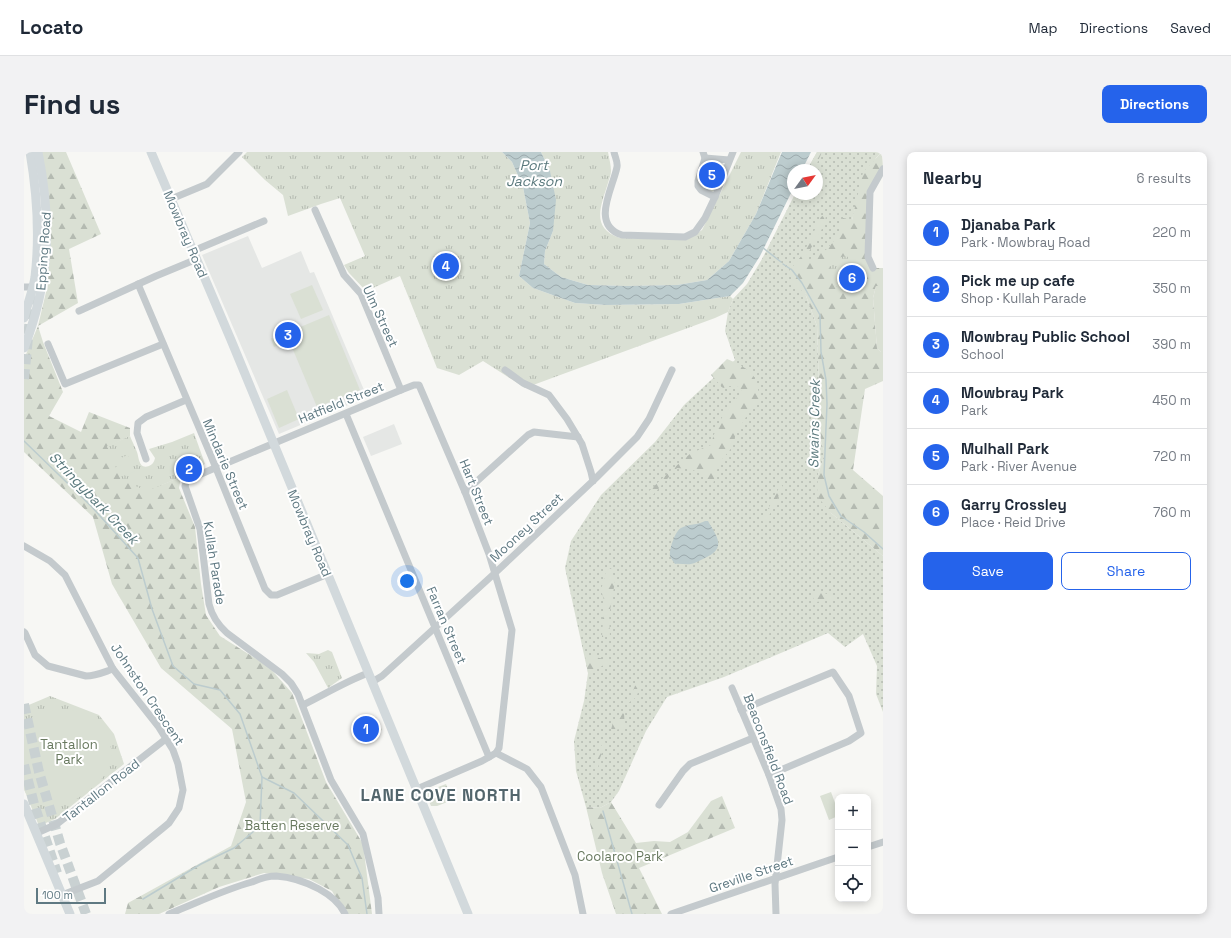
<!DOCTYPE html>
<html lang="en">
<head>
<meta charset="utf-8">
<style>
	body { margin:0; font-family:"Space Grotesk",sans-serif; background:#f2f2f3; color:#1f2937 }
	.controls { position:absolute; right:12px; bottom:12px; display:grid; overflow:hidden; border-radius:8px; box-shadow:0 2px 10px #0003 }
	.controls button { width:36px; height:36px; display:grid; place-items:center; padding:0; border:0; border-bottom:1px solid #e0e1e3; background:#fff; color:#1f2937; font:20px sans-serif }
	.compass { position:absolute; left:763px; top:12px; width:36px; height:36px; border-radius:50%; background:#fff; box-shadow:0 2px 10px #0003; rotate:57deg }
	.scale { position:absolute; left:12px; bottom:10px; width:70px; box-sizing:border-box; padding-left:4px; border:2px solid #5f7982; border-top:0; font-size:11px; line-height:14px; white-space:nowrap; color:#5f7982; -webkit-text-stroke:3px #fff; paint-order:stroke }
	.you { position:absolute; left:383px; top:429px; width:14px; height:14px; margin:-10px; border:3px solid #fff; border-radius:50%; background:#1a73e8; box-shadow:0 0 0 6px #1a73e833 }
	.badge { display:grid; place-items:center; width:26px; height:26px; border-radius:50%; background:#2563eb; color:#fff; font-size:13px; font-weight:700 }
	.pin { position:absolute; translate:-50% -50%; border:2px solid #fff; box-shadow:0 1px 4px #0006 }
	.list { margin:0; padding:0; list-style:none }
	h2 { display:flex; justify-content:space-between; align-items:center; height:52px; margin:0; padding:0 16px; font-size:17px }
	h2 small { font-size:13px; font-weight:400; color:#747a83 }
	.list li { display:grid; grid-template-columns:26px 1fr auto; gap:12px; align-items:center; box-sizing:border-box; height:56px; padding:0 16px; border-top:1px solid #e0e1e3 }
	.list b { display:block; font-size:15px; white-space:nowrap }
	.list p { margin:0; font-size:13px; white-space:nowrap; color:#747a83 }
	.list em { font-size:13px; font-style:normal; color:#747a83 }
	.actions { display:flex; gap:8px; padding:12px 16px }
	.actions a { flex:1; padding:9px 0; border:1px solid #2563eb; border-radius:8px; text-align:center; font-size:14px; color:#2563eb }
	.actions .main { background:#2563eb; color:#fff }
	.icon { flex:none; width:22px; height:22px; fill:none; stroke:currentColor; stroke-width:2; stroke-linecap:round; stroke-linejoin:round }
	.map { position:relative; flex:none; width:859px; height:762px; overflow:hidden; border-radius:8px }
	header { display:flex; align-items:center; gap:24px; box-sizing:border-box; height:56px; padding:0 20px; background:#fff; border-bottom:1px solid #e0e1e3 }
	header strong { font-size:19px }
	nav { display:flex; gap:22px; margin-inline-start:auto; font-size:14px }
	.intro { display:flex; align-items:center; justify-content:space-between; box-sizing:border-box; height:96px; padding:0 24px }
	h1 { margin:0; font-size:28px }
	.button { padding:10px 18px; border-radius:8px; background:#2563eb; color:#fff; font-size:14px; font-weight:700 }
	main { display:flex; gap:24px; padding:0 24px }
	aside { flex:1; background:#fff; border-radius:8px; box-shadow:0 2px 10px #0003 }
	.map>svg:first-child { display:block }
</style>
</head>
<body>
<header>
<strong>Locato</strong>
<nav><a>Map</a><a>Directions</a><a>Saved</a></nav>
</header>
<div class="intro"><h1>Find us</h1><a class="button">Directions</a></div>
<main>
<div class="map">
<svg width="859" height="762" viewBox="0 0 859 762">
	<defs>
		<pattern id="grass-dots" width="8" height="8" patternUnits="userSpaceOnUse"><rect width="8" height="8" fill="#dae0d4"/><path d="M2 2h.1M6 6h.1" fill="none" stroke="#b4bab1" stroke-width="1.8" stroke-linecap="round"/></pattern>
		<pattern id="forest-firs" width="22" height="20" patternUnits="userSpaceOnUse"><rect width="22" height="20" fill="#dae0d4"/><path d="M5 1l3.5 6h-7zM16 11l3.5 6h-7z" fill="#b4bab1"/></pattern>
		<pattern id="park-tufts" width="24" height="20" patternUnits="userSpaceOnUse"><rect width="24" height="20" fill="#dae0d4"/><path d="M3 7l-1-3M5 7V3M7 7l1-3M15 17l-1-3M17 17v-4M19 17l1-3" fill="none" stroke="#b4bab1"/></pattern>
		<pattern id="water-waves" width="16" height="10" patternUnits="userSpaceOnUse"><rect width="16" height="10" fill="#bcccce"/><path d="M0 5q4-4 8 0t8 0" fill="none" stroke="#9caaad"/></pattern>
	</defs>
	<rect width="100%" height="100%" fill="#f7f7f4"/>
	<!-- built -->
	<g fill="#e5e7e5">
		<path d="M224,84l14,32 39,-17 9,22 4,-1 53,125 -88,37 -77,-179z"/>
		<path d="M370,272l8,20 -31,12 -8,-19z"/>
	</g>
	<!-- grass -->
	<path fill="url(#grass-dots)" d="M793,0h65l-6,6 -18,39 -6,23 -47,73 12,33 2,62 -3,39 9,26 -7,22 13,38 52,43v156l-7,-18 1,-28 -14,-32 -18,13 -17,-14 -104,44 -57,20 -21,34 -27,60 -8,11 -11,6 -14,-1 -10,-36 -2,-30 10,-40 4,-28 -23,-105 6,-27 30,-46 54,-53 29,-37 27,-25 24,-20 -10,-29 3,-19 5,-13 14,-15 15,-25 33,-65h22v-24h-10z"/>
	<!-- forest -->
	<g fill="url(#forest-firs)">
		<path d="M17,0h25l35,82 -32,15 9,54 -40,23 5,16 20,50 -14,24 32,16 8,-20 41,16v8l-23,11 54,38 20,-8 -2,11 16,39 6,57 5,31 14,21 49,31 23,26 34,89 37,62 9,70h-27l-13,-23 -23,-12 -45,-6 -45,14 -60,27h-34l3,-11 103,-57 15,-44 -14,-73 -71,-61 -49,-84 -19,-67 -69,-65v-93l14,-33 9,-38 1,-17z"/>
		<path d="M793,0h5l-8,18h-7z"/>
		<path d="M858,0l1,17 -13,23 -2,51 5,25h10v18h-7l-3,12 4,50 4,4h2v29l-18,8 -12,81 30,26v60l-52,-43 -14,-17 1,-21 7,-22 -9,-26 3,-39 -2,-62 -12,-33 -12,-8 -4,-14 14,-17 18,-37 5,-3c0,13 -14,32 -21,44l2,3 20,-12 10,-12 6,-19 9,2 11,-48z"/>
		<path d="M703,207c9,4 22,9 27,18 4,8 5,18 7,26l-6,2 -9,12 -10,17 -6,16 -11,13 -6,21h-3c-13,-14 -14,-15 -33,-16l-26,29 -3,-5 20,-19 23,-20 20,-8c5,-22 16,-37 31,-53l-3,-5 -10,-1 -6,2 -12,-13z"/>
		<path d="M757,332l2,3 -17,35 -4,-1z"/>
		<path d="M587,416l4,13 -6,35 1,21h-8l2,-37 -3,-10 5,-19z"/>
		<path d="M794,439l15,5 2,4 -20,2 -3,-7z"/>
		<path d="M561,504h6l21,5 -24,12z"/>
		<path d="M615,531l4,1 -8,14 -8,6 8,-18z"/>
		<path d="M597,560h3l1,21 -5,-4 -5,1 -3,7 -1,-7 2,-8 6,-3z"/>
		<path d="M580,590l2,1 -6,15 -3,15c-4,-11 0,-22 7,-31z"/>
		<path d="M698,644l13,32 -96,40 23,46h-46l-14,-41 -16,-66 14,1 11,-6 25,41 18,-2 16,1 18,-10 23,-31z"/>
	</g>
	<!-- park -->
	<g fill="url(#park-tufts)">
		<path d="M223,0h255l10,10 11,25 7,36 -11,53 14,12 42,15 31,2 73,-1 51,-8 3,3 -5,13 -13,6 -190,70 -42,-27 -24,14 -22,-7 -37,-92 -34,15 -17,-18 -5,-8 21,-9 -25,-58 -19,6 -33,12 -5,-21 -18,-15 -23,-23z"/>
		<path d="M517,0h67c1,6 3,13 3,19 0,4 -2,8 -3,12 -7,23 -18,45 12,55l66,2 16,-10 39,-78h40l-25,62 -27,47 -22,19 -30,5 -50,1 -39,-1 -27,-8 -17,-13 1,-13 8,-20 -3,-60z"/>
		<path d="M689,10l9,1 2,2 -10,26 -2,1 -11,-5 -1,-6 7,-16z"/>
		<path d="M823,104l11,19 -12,12 -7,2c-3,-3 -8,-7 -9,-11 0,-3 -1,-14 1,-16 3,-4 11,-5 16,-6z"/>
		<path d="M258,182l2,2 3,6 -13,5 -3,-8z"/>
		<path d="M170,281l11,31 -31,16 -27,11 -26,-11 -14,-34 23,-10c2,5 5,11 7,16 2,6 2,18 12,14 4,-2 5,-4 6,-8l-6,-9 23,-7z"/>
		<path d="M304,498l4,2 10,26 -14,10 -14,-26 -8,-9 13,1z"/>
		<path d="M26,544l49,19 15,19 10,30 -69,55 -16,7 -15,-37v-82z"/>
		<path d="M352,565l6,13 -26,10 -5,-13z"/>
		<path d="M422,632l7,16 -16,6h-6l-6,-14z"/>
	</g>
	<!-- garden -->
	<g fill="#dae0d4">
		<path d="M288,133l11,25 -22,9 -11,-25z"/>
		<path d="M852,134h7v66h-2l-4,-4 -4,-50z"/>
		<path d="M305,163l31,75 -43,17 -31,-74z"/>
		<path d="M263,238l12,29 -20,9 -12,-29z"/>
		<path d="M104,303l7,16 -10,5 -7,-17z"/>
		<path d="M33,557c17,0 35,5 45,20 7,8 12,23 9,34 -4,16 -34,40 -50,42 -11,1 -34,-3 -37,-16 0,-6 0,-13 0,-19 0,-14 0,-28 0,-43 9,-10 19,-15 33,-18z"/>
		<path d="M807,640l7,19v5l-9,4 -9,-24z"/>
	</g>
	<!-- water -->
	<g fill="url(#water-waves)">
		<path d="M478,0h39l9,19 6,29 -3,31 -8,20 -1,13 17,13 27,8 39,1 50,-1 30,-5 22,-19 27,-47 26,-62h29l-9,18h-9v19l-33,67 -17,27 -13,13 -51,8 -73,1 -31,-2 -42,-15 -14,-12 11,-53 -7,-36 -11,-25z"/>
		<path d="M681,369h3c9,16 19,27 -3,37 -5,2 -9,5 -14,6 -5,1 -11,-1 -16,0 -1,-2 -4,-5 -5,-8 -1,-6 5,-25 11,-28 7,-4 17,-3 24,-7z"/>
	</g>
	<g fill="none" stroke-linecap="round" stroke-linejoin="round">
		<!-- stream -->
		<g stroke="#bcccce" stroke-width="1.5">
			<path d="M738,95l19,15"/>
			<path d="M759,112l9,6 10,13 18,32 1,37 5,28 1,24 -3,71 5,21 12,20 23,16 19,17"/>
			<path d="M0,289l67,65 47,52 14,51 21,57 21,18 26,6 20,24 22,63 32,16 54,52 14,33 5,36"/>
			<path d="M579,659l29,103"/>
			<path d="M119,747l58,-35 33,-16 26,-22 2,-49"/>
		</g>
		<!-- highway-tunnel -->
		<g stroke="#c9d1d2" stroke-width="10" stroke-dasharray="10 5" stroke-linecap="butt">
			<path d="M0,227l8,-83"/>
			<path d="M0,552l15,68 21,71 26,71"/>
			<path d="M0,613l10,39 23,69"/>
		</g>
		<!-- minor -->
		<g stroke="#c4cacd" stroke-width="7">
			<path d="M590,0c1,5 4,10 3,15 -4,21 -27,58 5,68l63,2 10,-5 10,-14 10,-21 18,-45"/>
			<path d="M679,0l2,6 -7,23v5l3,4 14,7"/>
			<path d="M681,6l24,2"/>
			<path d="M147,47l36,-15 32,-32"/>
			<path d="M291,58l29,65 17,19 40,96"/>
			<path d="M169,99l71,-30"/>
			<path d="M849,116l-5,-11 2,-65 13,-23"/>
			<path d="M114,132l73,172 54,133 6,6h6l51,-21"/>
			<path d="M0,135h8"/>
			<path d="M55,159l77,-35 41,-17"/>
			<path d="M24,192l17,40 98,-40"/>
			<path d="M481,218l18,13 26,12 18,24 15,25 9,28 2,9"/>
			<path d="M322,262l143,343"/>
			<path d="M122,307l-9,-26 1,-10 8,-6 40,-17"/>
			<path d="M441,340l63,-57 6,-3 44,5"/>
			<path d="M0,394l26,15 15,14 48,94 45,57 15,24 5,14 5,26 -4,18 -10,15 -6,5 -65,53 -36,14"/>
			<path d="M0,480l1,1 10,22 13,11 38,10c10,0 18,-4 27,-7"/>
			<path d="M348,530l10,-6 113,-103 101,-95 41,-41 12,-18 23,-49"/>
			<path d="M708,536l37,87 12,34 1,11 -7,64 1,30"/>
			<path d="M279,553c22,-11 42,-23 65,-32"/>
			<path d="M717,558l92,-38 16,24 12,37 -12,8 -80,34"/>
			<path d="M472,601l31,16 14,18 34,88 8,39"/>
			<path d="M635,653l24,-34 7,-7 63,-26"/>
			<path d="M13,681l20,-9 110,-86"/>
			<path d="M844,695l15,-5"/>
			<path d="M145,762c28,-11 54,-24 83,-32 7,-3 16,-6 24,-6 14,1 30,6 43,13 11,6 21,14 26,25"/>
			<path d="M355,762l-1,-16 -15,-64 -32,-54 -33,-86 -7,-11 -9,-9 -55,-41c-9,-8 -15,-17 -18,-29l-9,-75 -15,-43 2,-6 28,-12 186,-78 13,-5h5l46,107 24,62 23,76 -13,118 -3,5 -14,8 -65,28"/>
			<path d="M647,762l167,-57"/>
		</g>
		<!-- major -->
		<g stroke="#d2d9dc" stroke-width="9">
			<path d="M127,0l80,188 237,574"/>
			<path d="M0,166c3,-13 9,-27 11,-41 5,-42 2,-84 -5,-125"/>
			<path d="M0,196c26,-67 28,-126 14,-196"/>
			<path d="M0,652l46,110"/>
		</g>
	</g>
	<g text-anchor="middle" stroke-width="4" stroke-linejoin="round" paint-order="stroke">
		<!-- street labels -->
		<g font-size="13" fill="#5f7982" stroke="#fff">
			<text transform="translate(162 82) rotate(67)" y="5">Mowbray Road</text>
			<text transform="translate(19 99) rotate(-86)" y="5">Epping Road</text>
			<text transform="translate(357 164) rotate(65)" y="5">Ulm Street</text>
			<text transform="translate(317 250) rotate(-22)" y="5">Hatfield Street</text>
			<text transform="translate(202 312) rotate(67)" y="5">Mindarie Street</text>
			<text transform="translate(453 340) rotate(68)" y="5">Hart Street</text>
			<text transform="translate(502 375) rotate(-43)" y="5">Mooney Street</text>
			<text transform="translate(286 381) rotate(67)" y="5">Mowbray Road</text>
			<text transform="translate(191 411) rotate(81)" y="5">Kullah Parade</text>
			<text transform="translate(423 473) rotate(67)" y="5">Farran Street</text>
			<text transform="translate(124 542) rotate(56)" y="5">Johnston Crescent</text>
			<text transform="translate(745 597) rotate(69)" y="5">Beaconsfield Road</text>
			<text transform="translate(77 638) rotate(-38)" y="5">Tantallon Road</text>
			<text transform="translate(727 722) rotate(-19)" y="5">Greville Street</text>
		</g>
		<!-- park labels -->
		<g font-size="13" fill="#68795f" stroke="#fff">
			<text x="45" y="597">Tantallon<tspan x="45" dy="15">Park</tspan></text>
			<text x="268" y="678">Batten Reserve</text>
			<text x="596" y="709">Coolaroo Park</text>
		</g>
		<!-- water labels -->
		<g font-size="14" font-style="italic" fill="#5a797d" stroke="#fff">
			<text x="510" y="18">Port<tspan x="510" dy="16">Jackson</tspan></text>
			<text transform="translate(790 272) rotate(-89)" y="5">Swains Creek</text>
			<text transform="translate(70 346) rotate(46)" y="5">Stringybark Creek</text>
		</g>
		<!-- district labels -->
		<g font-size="17" font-weight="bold" letter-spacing="1" fill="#52656c" stroke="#fff">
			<text x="417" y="649">LANE COVE NORTH</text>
		</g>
	</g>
</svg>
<div class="controls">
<button>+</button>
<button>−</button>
<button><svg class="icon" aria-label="locate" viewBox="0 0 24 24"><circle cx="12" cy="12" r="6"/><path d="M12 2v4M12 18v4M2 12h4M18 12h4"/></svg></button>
</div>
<svg class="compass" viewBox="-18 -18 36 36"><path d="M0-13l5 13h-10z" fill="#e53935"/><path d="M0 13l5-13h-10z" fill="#747a83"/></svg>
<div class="scale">100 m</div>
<div class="you"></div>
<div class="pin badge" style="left:342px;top:577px">1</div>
<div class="pin badge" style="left:165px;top:317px">2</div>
<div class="pin badge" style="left:264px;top:183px">3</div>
<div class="pin badge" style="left:422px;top:114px">4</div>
<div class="pin badge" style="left:688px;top:23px">5</div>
<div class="pin badge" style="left:828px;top:126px">6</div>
</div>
<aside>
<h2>Nearby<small>6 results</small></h2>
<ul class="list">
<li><span class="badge">1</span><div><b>Djanaba Park</b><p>Park · Mowbray Road</p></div><em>220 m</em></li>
<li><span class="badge">2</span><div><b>Pick me up cafe</b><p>Shop · Kullah Parade</p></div><em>350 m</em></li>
<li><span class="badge">3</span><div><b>Mowbray Public School</b><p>School</p></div><em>390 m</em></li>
<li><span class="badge">4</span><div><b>Mowbray Park</b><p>Park</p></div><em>450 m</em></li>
<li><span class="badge">5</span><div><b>Mulhall Park</b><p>Park · River Avenue</p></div><em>720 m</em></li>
<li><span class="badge">6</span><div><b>Garry Crossley</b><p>Place · Reid Drive</p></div><em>760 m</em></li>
</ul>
<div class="actions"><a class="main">Save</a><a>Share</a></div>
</aside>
</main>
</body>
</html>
